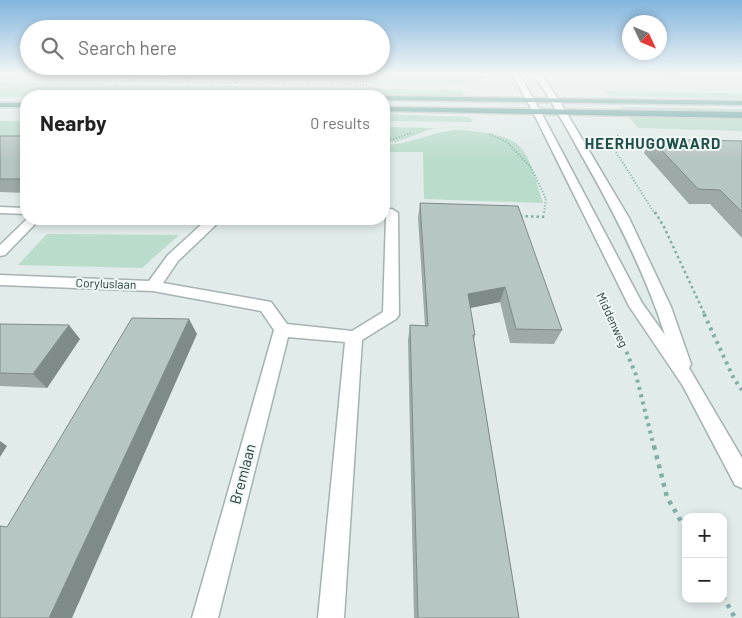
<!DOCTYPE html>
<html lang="en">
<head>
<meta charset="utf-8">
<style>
	body { margin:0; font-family:Barlow,sans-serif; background:#f2f2f2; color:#222 }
	.controls { position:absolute; right:15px; bottom:15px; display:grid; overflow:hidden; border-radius:10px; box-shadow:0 2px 8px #0003 }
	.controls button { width:45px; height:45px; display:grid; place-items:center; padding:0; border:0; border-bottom:1px solid #e0e0e0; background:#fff; color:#222; font:25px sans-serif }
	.compass { position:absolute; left:622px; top:15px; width:45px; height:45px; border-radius:50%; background:#fff; box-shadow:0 2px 8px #0003; rotate:134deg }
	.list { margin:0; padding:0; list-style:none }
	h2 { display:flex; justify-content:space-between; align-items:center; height:65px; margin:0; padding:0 20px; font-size:21px }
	h2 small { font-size:16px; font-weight:400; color:#767676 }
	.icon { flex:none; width:28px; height:28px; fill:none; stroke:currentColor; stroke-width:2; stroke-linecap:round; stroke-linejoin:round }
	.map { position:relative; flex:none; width:742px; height:618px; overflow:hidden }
	.search { position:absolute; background:#fff; box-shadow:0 2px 8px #0003; left:20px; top:20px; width:370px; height:55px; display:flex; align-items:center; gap:12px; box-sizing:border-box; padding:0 18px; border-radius:28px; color:#767676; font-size:19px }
	.panel { position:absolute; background:#fff; box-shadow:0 2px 8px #0003; left:20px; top:90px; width:370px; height:135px; border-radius:20px }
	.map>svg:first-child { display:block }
</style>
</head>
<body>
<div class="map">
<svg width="742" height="618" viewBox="0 0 742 618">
	<rect width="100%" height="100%" fill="#e1ebe9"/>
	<!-- built -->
	<path fill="#cfdbd8" d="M562,74h180v7l-177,-4z"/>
	<!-- green -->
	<g fill="#badcca">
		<path d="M0,74h482l1,2c-6,12 -38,8 -50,8l-433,-8z"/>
		<path d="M0,82l462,8 2,7 -126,-3 -338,3z"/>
		<path d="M603,91l139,2v6l-134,-3z"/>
		<path d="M620,107l122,2v3l-120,-3z"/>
		<path d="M384,114l86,3 2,5 -88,-1z"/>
		<path d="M627,115l115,3v13l-104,-3z"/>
		<rect x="0" y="121" width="26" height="30"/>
		<path d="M384,127l50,1 -38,14h-12z"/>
		<path d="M455,130c18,1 55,3 67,19 11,14 15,37 21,54l-119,-4 -1,-47h-39v-7c25,0 47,-13 71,-15z"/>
		<path d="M47,234l132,1 -37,33 -124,-3z"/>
	</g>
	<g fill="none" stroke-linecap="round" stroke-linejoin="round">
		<!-- minor casing -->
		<g stroke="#a4b3b1" stroke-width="3">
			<g id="minor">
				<path d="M512,74h7l22,38 101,191 23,32c-19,-60 -48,-117 -79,-172 -17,-30 -33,-60 -52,-89h7l18,26 70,118 42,89 20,57 -2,4 53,90v30l-7,-3 -52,-99 -54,-80 -96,-194z"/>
				<path d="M0,207l26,1v6l-26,-1z"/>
				<path d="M392,209l6,4 1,102 -3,4 -34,21 -18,278h-26l27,-276 -57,-5 -70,281h-26l82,-288 -13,-19 -108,-20 -153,-6v-10l149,6 19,-26 35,-32h-10l-6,-4h35l-44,42 -15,22 108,19 16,22 65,7 31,-19 3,-95 -2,-1v-6z"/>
				<path d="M27,219h13l-35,36 -5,1v-11z"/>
			</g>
		</g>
		<!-- major casing -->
		<g stroke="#c1c8c8" stroke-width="3">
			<g id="major">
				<path d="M382,96h2l358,5v4l-358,-5v-4z"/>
				<rect x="0" y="103" width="26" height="4"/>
				<path d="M384,107l358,5v6l-358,-7z"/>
			</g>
		</g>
		<!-- path-far3 -->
		<g stroke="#82aea9" stroke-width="2" stroke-dasharray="1 2" stroke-linecap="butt">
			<path d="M0,79l369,6"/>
			<path d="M130,81l9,-7"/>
			<path d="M180,82l9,-8"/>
			<path d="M235,83l7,-9"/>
			<path d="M489,134l18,8 25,27 14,30 -2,15"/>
			<path d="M618,135l-7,9 44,70"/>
			<path d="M18,136h8"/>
			<path d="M384,139h9l18,-6"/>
		</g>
		<!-- path-far2 -->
		<g stroke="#82aea9" stroke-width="2.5" stroke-dasharray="2.5 3" stroke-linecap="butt">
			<path d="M655,212l9,15 41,88"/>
			<path d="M520,216l23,1 1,-5"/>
		</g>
		<!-- path-far1 -->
		<g stroke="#82aea9" stroke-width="4" stroke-dasharray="3 4.5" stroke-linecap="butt">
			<path d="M704,314l30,65 8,11"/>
			<path d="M615,324l21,51 18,72"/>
		</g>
		<!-- path -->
		<g stroke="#82aea9" stroke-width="4.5" stroke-dasharray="4 5.5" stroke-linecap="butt">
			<path d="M654,446l13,51 19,33"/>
			<path d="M723,596l12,22"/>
		</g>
		<!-- minor -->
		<use href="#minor" fill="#fff" fill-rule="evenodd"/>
		<!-- major -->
		<use href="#major" fill="#66a09d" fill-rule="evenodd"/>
	</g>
	<!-- wall -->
	<g fill="#9daaa7">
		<path d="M0,136h26v57l-26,-1z"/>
		<path d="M651,139l91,2v97l-32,-34h-21l-45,-51z"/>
		<path d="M420,203l142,127 -8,14 -44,-1 -10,-41 -30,6 5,27 -1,4 45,279h-105l-6,-278 2,-15 15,1 -7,-108z"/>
		<path d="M0,324l80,15 -33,49 -47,-2z"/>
	</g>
	<!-- shaded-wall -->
	<g fill="#7f8b88">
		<path d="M505,287l-5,15 -35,7 3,-15z"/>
		<path d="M189,319l8,15 -125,284h-23z"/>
		<path d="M69,325l11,14 -33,49 -14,-14z"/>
		<path d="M0,441l7,5 -7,11z"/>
	</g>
	<!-- building -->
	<g fill="#b6c6c2" stroke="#7f8b88">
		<rect x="0" y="136" width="26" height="43"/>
		<path d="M651,139l91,2v71l-22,-22 -22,-1z"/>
		<path d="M420,203l98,3 44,124 -46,-1 -11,-42 -37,7 7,41h-2l46,283h-101l-8,-293 18,1z"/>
		<path d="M132,318l57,1 -140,299h-49v-92l7,1z"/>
		<path d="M0,324l69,1 -36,49 -33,-1z"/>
	</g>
	<!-- sky -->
	<linearGradient id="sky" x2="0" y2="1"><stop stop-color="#82b5de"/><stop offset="0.46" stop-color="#f2f6f5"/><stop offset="1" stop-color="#f2f6f5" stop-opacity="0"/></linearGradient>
	<rect width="742" height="161" fill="url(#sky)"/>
	<g text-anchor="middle" stroke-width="4" stroke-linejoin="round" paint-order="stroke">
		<!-- street labels -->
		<g font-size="12" fill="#223b3a" stroke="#f1f8f6">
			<text transform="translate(106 284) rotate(2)" y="4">Coryluslaan</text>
			<text transform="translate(612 320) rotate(65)" y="4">Middenweg</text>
		</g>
		<!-- far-district labels -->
		<g font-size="15" font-weight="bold" letter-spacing="1" fill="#1e4d4b" stroke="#f1f8f6">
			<text x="653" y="149">HEERHUGOWAARD</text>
		</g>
		<!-- near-street labels -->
		<g font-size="15" fill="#223b3a" stroke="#f1f8f6">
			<text transform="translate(243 474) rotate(-75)" y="5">Bremlaan</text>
		</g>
	</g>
</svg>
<div class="controls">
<button>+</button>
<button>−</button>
</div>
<svg class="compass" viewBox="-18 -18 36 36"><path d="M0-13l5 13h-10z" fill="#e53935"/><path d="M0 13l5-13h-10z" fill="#767676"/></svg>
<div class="search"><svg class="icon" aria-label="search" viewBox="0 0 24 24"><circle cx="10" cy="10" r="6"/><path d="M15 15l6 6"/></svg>Search here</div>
<section class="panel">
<h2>Nearby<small>0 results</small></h2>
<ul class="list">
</ul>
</section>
</div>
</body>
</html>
